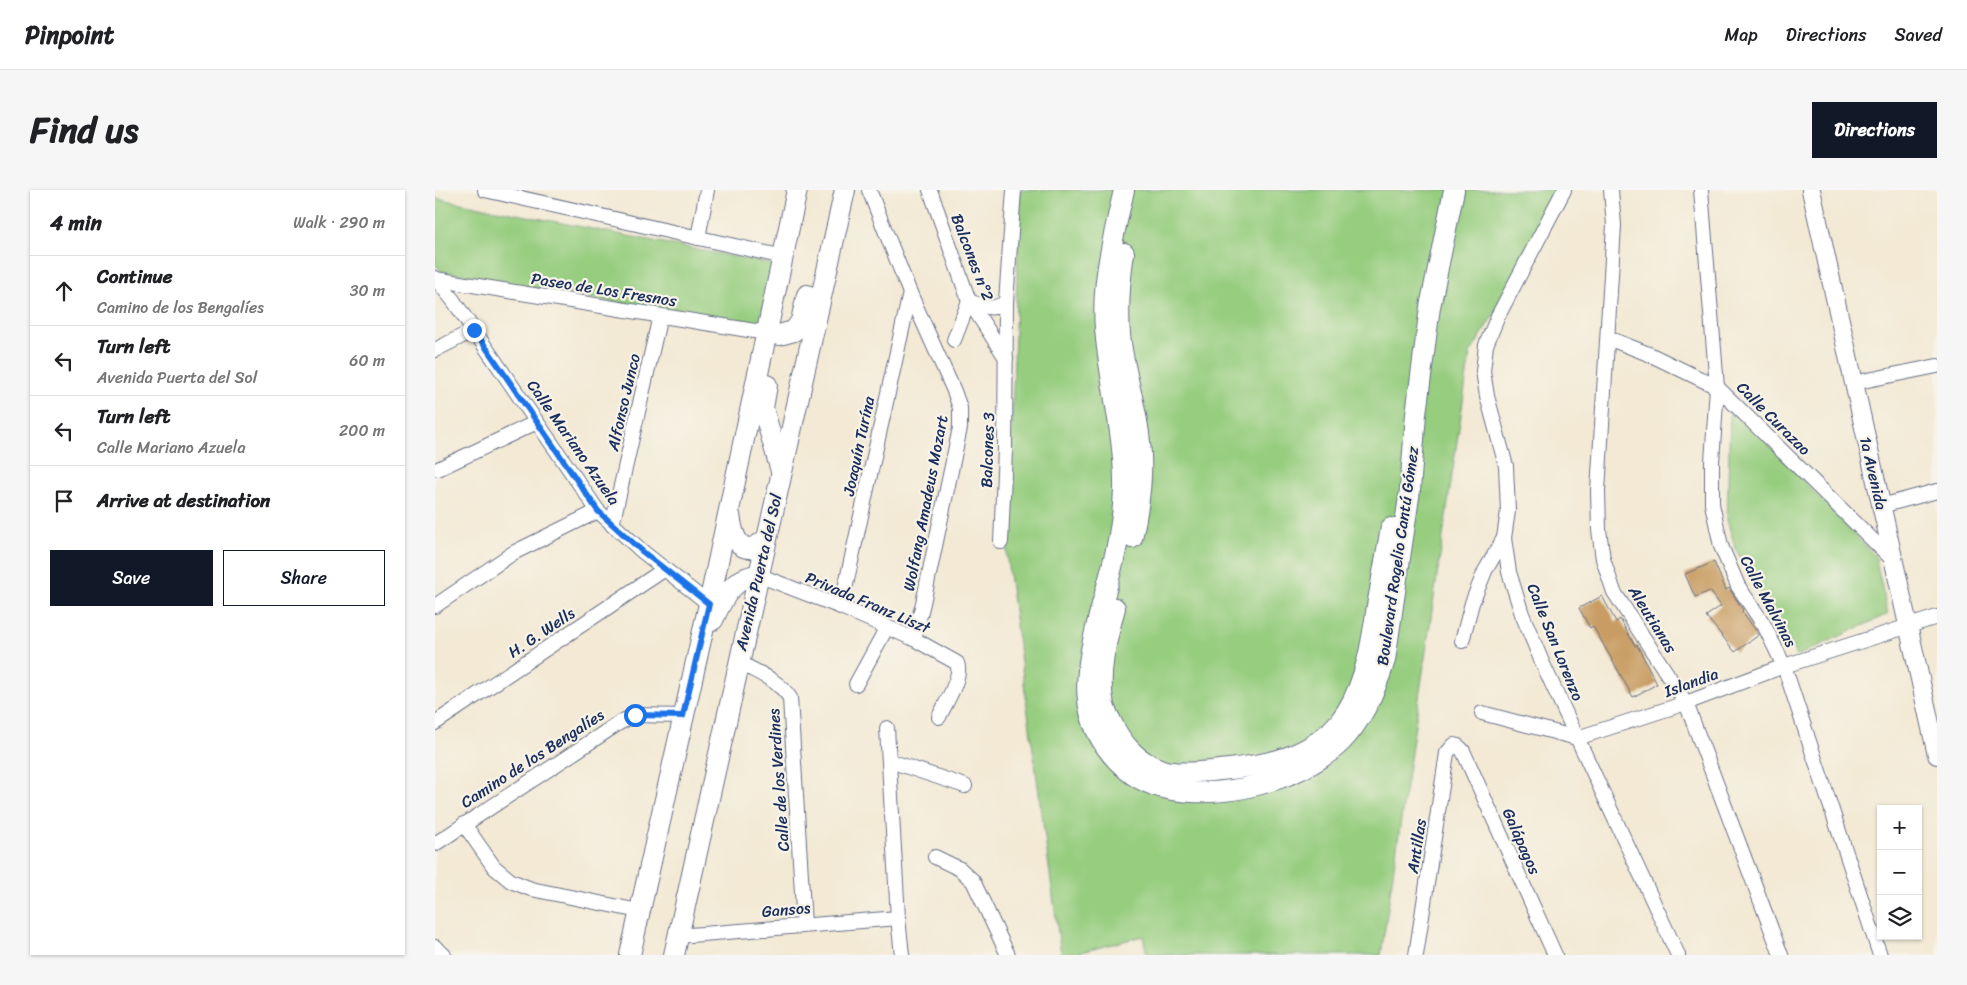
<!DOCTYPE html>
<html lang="en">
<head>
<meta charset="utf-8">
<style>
	body { margin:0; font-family:Sriracha,sans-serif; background:#f6f6f6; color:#202124 }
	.controls { position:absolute; right:15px; bottom:15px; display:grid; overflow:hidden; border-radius:0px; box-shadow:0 1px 4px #0004 }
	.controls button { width:45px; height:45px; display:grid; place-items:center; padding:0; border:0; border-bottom:1px solid #e0e0e0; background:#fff; color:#202124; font:25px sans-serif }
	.stop { position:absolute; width:15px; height:15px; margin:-11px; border:4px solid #1a73e8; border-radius:50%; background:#fff }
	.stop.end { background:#1a73e8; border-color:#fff; box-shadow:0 1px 5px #0008 }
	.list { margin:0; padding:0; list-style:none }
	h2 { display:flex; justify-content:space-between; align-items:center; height:65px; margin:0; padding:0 20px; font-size:21px }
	h2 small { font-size:16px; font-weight:400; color:#757577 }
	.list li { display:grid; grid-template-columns:32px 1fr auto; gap:15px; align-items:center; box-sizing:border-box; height:70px; padding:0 20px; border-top:1px solid #e0e0e0 }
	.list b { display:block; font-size:19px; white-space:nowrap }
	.list p { margin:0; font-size:16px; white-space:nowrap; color:#757577 }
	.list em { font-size:16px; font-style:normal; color:#757577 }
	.actions { display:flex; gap:10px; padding:15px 20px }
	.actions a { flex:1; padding:11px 0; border:1px solid #111827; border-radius:0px; text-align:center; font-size:18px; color:#111827 }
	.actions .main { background:#111827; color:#fff }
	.icon { flex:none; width:28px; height:28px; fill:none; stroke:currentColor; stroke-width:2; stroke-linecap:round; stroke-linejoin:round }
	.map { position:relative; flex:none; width:1502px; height:765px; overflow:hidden; border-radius:0px }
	header { display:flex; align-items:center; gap:30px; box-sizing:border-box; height:70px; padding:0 25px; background:#fff; border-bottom:1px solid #e0e0e0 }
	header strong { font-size:24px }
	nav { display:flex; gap:28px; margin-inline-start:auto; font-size:18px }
	.intro { display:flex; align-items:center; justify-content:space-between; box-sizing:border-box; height:120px; padding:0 30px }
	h1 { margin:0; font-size:35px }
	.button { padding:12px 22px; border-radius:0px; background:#111827; color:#fff; font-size:18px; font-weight:700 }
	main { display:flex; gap:30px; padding:0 30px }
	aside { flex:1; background:#fff; border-radius:0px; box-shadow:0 1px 4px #0004 }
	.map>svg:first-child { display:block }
</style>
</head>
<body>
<header>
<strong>Pinpoint</strong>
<nav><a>Map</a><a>Directions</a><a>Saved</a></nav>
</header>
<div class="intro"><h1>Find us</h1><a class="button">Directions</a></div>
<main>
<aside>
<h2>4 min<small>Walk · 290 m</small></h2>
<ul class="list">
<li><svg class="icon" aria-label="ahead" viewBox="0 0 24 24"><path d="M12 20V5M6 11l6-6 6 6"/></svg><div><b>Continue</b><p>Camino de los Bengalíes</p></div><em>30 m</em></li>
<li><svg class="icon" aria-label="left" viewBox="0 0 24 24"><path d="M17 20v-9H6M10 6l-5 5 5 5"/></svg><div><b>Turn left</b><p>Avenida Puerta del Sol</p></div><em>60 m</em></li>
<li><svg class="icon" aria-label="left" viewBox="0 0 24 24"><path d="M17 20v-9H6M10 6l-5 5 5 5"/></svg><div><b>Turn left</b><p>Calle Mariano Azuela</p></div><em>200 m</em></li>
<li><svg class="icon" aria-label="arrive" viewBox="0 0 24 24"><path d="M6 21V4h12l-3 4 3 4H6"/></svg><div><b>Arrive at destination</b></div></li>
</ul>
<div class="actions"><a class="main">Save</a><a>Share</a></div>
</aside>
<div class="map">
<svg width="1502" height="765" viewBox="0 0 1502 765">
	<rect width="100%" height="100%" fill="#f7f3e8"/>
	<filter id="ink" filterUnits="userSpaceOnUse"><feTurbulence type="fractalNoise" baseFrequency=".02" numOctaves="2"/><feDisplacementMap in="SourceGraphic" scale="10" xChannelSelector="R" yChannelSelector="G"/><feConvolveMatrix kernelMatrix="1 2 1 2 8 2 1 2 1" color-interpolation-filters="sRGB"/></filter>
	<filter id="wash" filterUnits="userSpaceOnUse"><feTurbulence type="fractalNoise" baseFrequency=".0096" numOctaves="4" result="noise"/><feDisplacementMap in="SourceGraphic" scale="20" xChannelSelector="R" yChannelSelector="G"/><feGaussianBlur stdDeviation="1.12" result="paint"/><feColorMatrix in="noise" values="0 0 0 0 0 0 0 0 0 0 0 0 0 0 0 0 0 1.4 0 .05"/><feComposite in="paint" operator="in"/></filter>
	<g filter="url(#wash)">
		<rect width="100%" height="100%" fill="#f3e9d4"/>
		<!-- green -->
		<g fill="#96cd7f" stroke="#587e6e">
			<path d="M585,0h548l-98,164 -89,601h-234l-4,-19 -73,19h-9l-54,-396z"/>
			<path d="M0,8l341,67 -15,64 -320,-58 -6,-7z"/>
			<path d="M1295,221l18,12 127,133 13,58 -91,42 -61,-106 -9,-30z"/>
		</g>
		<g id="blocks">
			<!-- building -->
			<g fill="#c89c62">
				<path d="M1279,372l12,28 3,-2 14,22 -1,1 17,24 -24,17 -29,-36 15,-10 -11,-15 -15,6 -10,-23z"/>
				<path d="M1167,406l14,26 4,-3 15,27 2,-1 20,39 -24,13 -40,-71 -3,2 -11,-20z"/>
			</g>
		</g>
	</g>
	<g filter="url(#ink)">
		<use href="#blocks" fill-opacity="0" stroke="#677087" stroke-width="1"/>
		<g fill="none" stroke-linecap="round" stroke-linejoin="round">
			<!-- minor casing -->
			<g stroke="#677087" stroke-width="16">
				<g id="minor">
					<path d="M50,0l299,67"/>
					<path d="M434,0l41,103 44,98 6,17v20l-37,175 -9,36"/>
					<path d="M495,0l39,111 37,57"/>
					<path d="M1129,0l-66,126 -12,29 -3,26 4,25 19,70 2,45 -4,27 5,34 13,42 20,48 136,293"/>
					<path d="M1176,0l3,35 -16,266 1,39 4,29 11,33 72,111 95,252"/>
					<path d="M1266,0l16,197 -5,75v42l9,42 17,40 26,39 20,41 96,289"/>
					<path d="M263,48l9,-48"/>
					<path d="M0,88l18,22 145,211 45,41 66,52"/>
					<path d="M0,89l332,54"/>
					<path d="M1173,148l43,17 66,32 175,172"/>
					<path d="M519,150l15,-39c14,5 23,11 37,1"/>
					<path d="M0,160l39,-20"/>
					<path d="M1418,193l84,-17"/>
					<path d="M3,279l99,-47"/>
					<path d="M1446,316l56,-15"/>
					<path d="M177,335l48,-209"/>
					<path d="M566,352l4,-92 1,-148 8,-112"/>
					<path d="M323,385l83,32 73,32 43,24c6,13 -12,41 -18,54"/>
					<path d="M0,416l78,-53 85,-42"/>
					<path d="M406,417l69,-314"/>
					<path d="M1027,451l10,-38 13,-32 19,-33"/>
					<path d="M303,472c18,10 41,18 52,36l14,227"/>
					<path d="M421,494l31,-57"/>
					<path d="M1047,523l95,25 109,-35 98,-37 153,-49"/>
					<path d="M0,533l230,-154"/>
					<path d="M452,538l11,190 4,37"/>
					<path d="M455,571l75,25"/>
					<path d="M29,634l30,43 17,14 20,8 108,22"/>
					<path d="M0,654l184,-121 16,-8 48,1"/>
					<path d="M500,667l25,12 13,12 35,74"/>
					<path d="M243,746l220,-18"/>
					<path d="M0,757l9,8"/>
					<path d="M981,765l31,-202 7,-8 4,1 5,5 92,204"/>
				</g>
			</g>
			<!-- tertiary casing -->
			<g stroke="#677087" stroke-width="20">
				<path id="tertiary" d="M1376,0l126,565"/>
			</g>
			<!-- secondary casing -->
			<g stroke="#677087" stroke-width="22">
				<g id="secondary">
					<path d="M689,0c-10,45 -23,92 -19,138 4,54 20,107 19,161 -1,40 -12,80 -23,119 -16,62 -29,114 26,162 33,29 94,25 134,14 72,-20 102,-53 124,-124l25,-170 6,-76 14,-107 24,-117"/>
					<path d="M689,63c-4,26 -6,54 -4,81 3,36 17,72 20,109 4,32 -1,64 -8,95"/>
					<path d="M332,143l12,2 15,-4 7,-10 6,-26"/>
					<path d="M332,195l-4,23 18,63"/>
					<path d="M295,325c3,23 11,46 36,24"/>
					<path d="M680,418c-8,30 -18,66 -11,97 1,5 4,10 6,14 11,24 26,42 52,51 14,5 34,2 49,1 52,-5 106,-12 136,-60 19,-31 25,-69 30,-105 5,-26 9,-52 14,-78"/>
					<path d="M278,430c10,-22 19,-42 45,-45"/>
					<path d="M195,765l79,-351 88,-414"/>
					<path d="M239,765l171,-765"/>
				</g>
			</g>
			<!-- minor -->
			<use href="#minor" stroke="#fff" stroke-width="14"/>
			<!-- tertiary -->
			<use href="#tertiary" stroke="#fff" stroke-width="18"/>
			<!-- secondary -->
			<use href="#secondary" stroke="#fff" stroke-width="20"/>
		</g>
	</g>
	<g fill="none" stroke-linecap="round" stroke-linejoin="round" filter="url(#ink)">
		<!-- route -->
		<path stroke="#1a73e8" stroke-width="6" d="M39,140l124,181 45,41 66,52 -26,112 -48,-1"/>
	</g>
	<g text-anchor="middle" stroke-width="4.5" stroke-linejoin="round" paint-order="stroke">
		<!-- street labels -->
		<g font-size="16" fill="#1b2f5e" stroke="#f7f3e8">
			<text transform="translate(538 67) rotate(69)" y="6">Balcones n°2</text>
			<text transform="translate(169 99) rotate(9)" y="6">Paseo de Los Fresnos</text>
			<text transform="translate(188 212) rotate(-77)" y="6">Alfonso Junco</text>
			<text transform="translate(1339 228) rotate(45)" y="6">Calle Curazao</text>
			<text transform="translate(139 252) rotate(55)" y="6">Calle Mariano Azuela</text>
			<text transform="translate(423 256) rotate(-78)" y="6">Joaquín Turína</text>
			<text transform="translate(552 260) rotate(-88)" y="6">Balcones 3</text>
			<text transform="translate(1439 283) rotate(77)" y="6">1a Avenida</text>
			<text transform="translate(490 313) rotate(-79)" y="6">Wolfang Amadeus Mozart</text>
			<text transform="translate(962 366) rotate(-82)" y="6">Boulevard Rogelio Cantú Gómez</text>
			<text transform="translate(323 382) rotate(-77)" y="6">Avenida Puerta del Sol</text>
			<text transform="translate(1334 411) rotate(62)" y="6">Calle Malvinas</text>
			<text transform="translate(433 412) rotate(23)" y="6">Privada Franz Liszt</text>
			<text transform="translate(1218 429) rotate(58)" y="6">Aleutianas</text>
			<text transform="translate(106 442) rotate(-34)" y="6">H. G. Wells</text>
			<text transform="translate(1121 452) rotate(68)" y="6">Calle San Lorenzo</text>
			<text transform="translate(1256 492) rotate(-20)" y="6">Islandia</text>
			<text transform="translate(97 568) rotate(-33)" y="6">Camino de los Bengalíes</text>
			<text transform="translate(343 590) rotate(-94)" y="6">Calle de los Verdines</text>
			<text transform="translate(1087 651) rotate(66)" y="6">Galápagos</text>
			<text transform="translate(981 656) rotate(-81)" y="6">Antillas</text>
			<text transform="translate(351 719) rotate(-5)" y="6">Gansos</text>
		</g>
	</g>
</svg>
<div class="controls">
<button>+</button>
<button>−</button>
<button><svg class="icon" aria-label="layers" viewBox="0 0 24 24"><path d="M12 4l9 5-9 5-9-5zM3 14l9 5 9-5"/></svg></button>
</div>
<div class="stop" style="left:200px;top:525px"></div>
<div class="stop end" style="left:39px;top:140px"></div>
</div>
</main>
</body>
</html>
